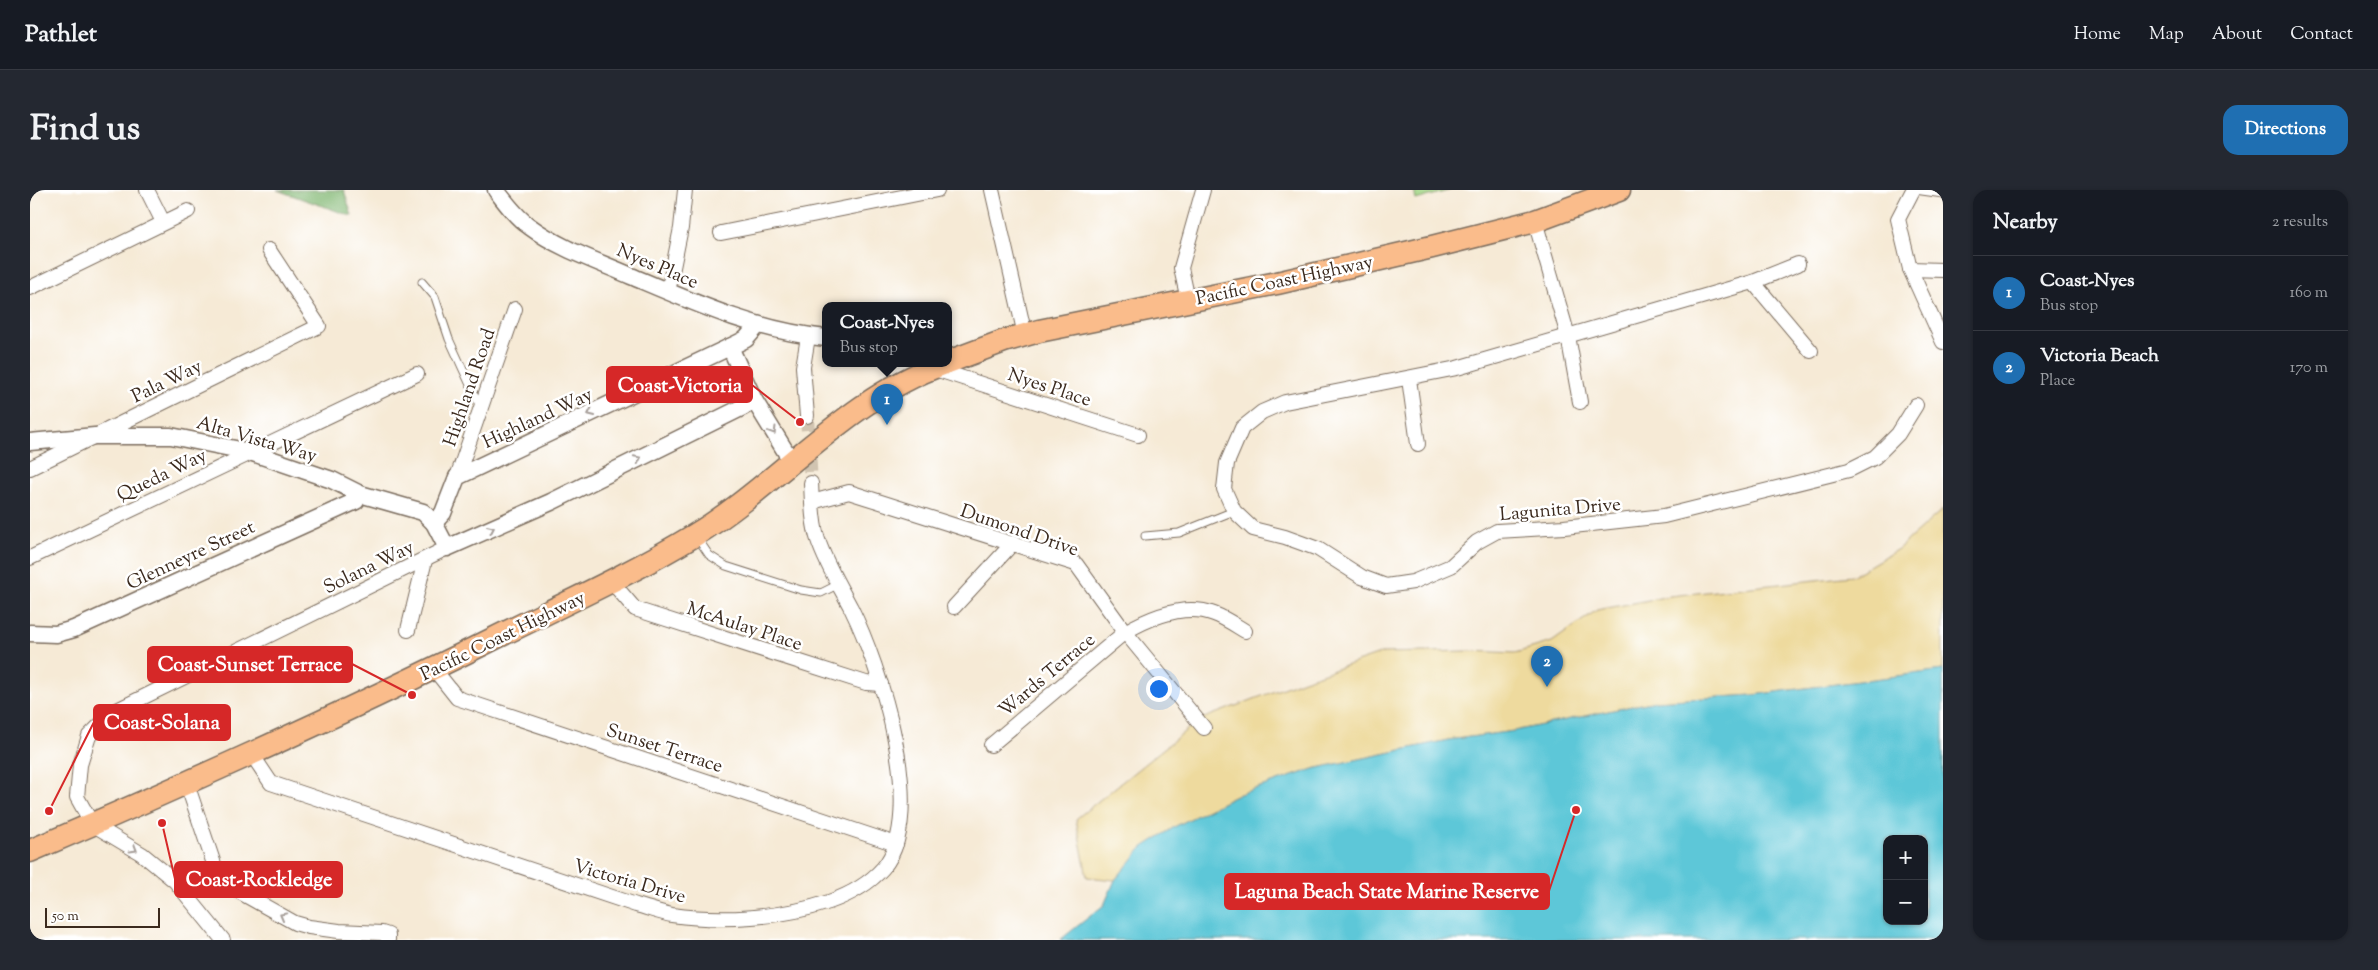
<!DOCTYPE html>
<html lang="en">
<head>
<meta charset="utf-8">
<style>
	body { margin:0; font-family:"Sorts Mill Goudy",serif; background:#242831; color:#f1f3f6 }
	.controls { position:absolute; right:15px; bottom:15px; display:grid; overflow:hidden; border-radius:10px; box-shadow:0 1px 4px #0004 }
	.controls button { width:45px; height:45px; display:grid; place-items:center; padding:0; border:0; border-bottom:1px solid #363941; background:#171b24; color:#f1f3f6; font:25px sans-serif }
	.scale { position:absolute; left:15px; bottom:12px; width:115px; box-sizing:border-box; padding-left:5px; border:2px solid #3b2a1e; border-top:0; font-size:14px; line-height:18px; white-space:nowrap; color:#3b2a1e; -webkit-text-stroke:4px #fff; paint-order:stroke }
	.you { position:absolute; left:1128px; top:498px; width:18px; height:18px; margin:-12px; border:4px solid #fff; border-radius:50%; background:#1a73e8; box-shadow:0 0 0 8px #1a73e833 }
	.badge { display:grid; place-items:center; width:32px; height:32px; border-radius:50%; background:#1f6fb2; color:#fff; font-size:16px; font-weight:700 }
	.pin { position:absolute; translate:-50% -41px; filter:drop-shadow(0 1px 2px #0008) }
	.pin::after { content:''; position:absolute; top:26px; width:18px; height:15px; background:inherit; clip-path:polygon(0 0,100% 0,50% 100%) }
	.popup { position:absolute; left:792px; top:112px; width:130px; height:65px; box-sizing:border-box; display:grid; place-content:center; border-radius:10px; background:#171b24; filter:drop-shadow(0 1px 4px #0005); font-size:16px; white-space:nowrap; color:#9ea1a6 }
	.popup b { font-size:19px; color:#f1f3f6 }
	.popup::after { content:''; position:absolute; left:50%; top:100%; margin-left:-10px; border:10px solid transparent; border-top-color:#171b24 }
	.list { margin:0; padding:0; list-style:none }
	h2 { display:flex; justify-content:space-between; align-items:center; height:65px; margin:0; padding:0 20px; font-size:21px }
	h2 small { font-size:16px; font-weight:400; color:#9ea1a6 }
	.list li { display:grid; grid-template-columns:32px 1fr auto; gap:15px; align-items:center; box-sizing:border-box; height:75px; padding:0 20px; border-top:1px solid #363941 }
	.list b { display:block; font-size:19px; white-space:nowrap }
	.list p { margin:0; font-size:16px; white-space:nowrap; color:#9ea1a6 }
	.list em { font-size:16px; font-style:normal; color:#9ea1a6 }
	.map { position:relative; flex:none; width:1913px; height:750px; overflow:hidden; border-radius:15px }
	header { display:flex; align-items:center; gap:30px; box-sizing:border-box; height:70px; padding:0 25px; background:#171b24; border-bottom:1px solid #363941 }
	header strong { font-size:24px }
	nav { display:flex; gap:28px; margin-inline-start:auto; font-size:18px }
	.intro { display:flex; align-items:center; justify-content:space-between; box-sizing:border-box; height:120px; padding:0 30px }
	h1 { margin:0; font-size:35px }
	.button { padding:12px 22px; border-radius:15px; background:#1f6fb2; color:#fff; font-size:18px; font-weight:700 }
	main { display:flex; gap:30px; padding:0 30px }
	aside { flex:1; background:#171b24; border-radius:15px; box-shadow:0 1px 4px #0004 }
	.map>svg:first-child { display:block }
</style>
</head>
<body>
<header>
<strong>Pathlet</strong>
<nav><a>Home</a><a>Map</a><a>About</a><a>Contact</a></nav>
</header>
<div class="intro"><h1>Find us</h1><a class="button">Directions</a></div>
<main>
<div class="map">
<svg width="1913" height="750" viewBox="0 0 1913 750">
	<rect width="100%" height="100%" fill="#fff"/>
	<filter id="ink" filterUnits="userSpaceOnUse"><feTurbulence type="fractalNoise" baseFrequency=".02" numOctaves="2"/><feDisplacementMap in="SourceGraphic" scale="10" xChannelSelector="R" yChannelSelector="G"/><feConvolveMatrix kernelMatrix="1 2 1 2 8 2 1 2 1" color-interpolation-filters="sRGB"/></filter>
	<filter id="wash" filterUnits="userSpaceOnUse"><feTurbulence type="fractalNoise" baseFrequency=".0096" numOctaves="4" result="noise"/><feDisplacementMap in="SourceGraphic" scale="20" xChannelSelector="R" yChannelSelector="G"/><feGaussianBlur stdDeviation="1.12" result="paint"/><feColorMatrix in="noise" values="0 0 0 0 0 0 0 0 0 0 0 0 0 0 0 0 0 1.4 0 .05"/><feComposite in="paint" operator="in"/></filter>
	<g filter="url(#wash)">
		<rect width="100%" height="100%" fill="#f6ead6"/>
		<!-- green -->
		<path fill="#a2d685" stroke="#6e8052" d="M1384,0h37l-35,10z"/>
		<!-- forest -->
		<path fill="#81b772" stroke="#5e7048" d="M247,0h67l8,26h-1z"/>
		<!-- sand -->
		<path fill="#eeda9e" stroke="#94825e" d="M1913,319v161l-190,25 -97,6 -142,30 -66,9 -135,29 -73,25 -64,32 -34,22 -27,32 -28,-3 -11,-58 123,-99 105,-40 79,-27 87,-2 45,2 37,-11 45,-32 73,-14 182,-20 46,-27z"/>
		<!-- water -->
		<path fill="#5dc7d8" stroke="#4c787b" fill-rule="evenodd" d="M1913,480v270h-883l44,-35 11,-25 27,-32 34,-22 64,-32 73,-25 135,-29 66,-9 142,-30 97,-6zM1857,649h37v82h-37z"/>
	</g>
	<g filter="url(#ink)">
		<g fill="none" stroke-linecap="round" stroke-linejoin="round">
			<!-- minor-tunnel -->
			<path stroke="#d1c4b1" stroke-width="14" stroke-dasharray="14 7" stroke-linecap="butt" d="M777,226l4,67"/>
			<!-- service casing -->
			<g stroke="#7c6d5e" stroke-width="9">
				<g id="service">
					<path d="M1885,0l28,4"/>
					<path d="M392,92l13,15 14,42 32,70"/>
					<path d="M666,346l13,19 17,11 75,24 20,3 16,-8"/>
					<path d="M1115,346l34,-3 55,-22"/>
				</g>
			</g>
			<!-- minor casing -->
			<g stroke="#7c6d5e" stroke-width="16">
				<g id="minor">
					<path d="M117,0l16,32"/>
					<path d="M962,0l33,145"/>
					<path d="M1883,0l-15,29 12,50 33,73"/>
					<path d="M1505,31l33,115 12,66"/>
					<path d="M691,43l216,-43"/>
					<path d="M1768,74l-45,18 -296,86 -172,34 -23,10 -20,16 -15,35 -3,26 10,22 19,18 32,8 33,12 44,28 24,9 27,-4 38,-16 26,-24 20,-11 67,-4 100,-11 185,-46 26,-13 23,-23 18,-29"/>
					<path d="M1880,79l33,1"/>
					<path d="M1723,92l58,69"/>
					<path d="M0,98l158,-77"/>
					<path d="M638,102l13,-64 4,-38"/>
					<path d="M1158,110l-7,-32 22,-78"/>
					<path d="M902,178l206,67"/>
					<path d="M1379,189l9,65"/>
					<path d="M777,226l-4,-49 5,-30"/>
					<path d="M0,278l289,-142 -50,-76"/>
					<path d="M427,287l58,-168"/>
					<path d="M782,312l37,-10 227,72 49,68 79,96"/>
					<path d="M0,368l387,-184"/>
					<path d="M581,391l24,28 231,74 15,1"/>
					<path d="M924,417l59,-64"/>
					<path d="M378,440l17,-70"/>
					<path d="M404,479l23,29 439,146"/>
					<path d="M961,555l134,-113c26,-15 60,-29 89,-18 11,4 21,11 31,17"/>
					<path d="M221,563l20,30 365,122c12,3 24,8 36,10 49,7 110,3 157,-13 20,-7 39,-17 54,-34 46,-54 -4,-204 -32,-260 -12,-23 -25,-44 -33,-68 -6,-17 -6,-39 -7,-57"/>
					<path d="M156,591l30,89 18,19 61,34 14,4 30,4 43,2 6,2v5"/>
					<path d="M193,750l-48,-59 -33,-27 -50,-30 -15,-27 3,-32 9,-29 24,-24 334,-164"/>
				</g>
			</g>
			<!-- tertiary casing -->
			<g stroke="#7c6d5e" stroke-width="19">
				<g id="tertiary">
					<path d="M466,0c10,13 20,27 33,36 31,23 68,35 102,50 64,27 126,55 195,62"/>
					<path d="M700,157l24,53 38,62"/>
					<path d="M0,252l65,-6h76l79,16 82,28 28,14 63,18 11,11 13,25 104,-46 192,-95 11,-7"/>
					<path d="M404,333l9,-10 14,-36 281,-134 8,-4 12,-14"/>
					<path d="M0,443l26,1 18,-5 282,-128 4,-7"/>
				</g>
			</g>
			<!-- trunk casing -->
			<g stroke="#7c6d5e" stroke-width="25">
				<g id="trunk">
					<path d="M918,172l56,-21 35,-10 238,-48 155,-36 103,-26 84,-31"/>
					<path d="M0,661c157,-67 313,-137 465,-213 67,-33 136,-64 200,-103 85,-52 152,-137 248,-171"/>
				</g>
			</g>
			<!-- service -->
			<use href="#service" stroke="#fff" stroke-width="7"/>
			<!-- minor -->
			<use href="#minor" stroke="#fff" stroke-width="14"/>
			<!-- tertiary -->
			<use href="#tertiary" stroke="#fff" stroke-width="16"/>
			<!-- trunk -->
			<use href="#trunk" stroke="#fabc8b" stroke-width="22"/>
		</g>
		<!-- one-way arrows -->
		<defs><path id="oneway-chevron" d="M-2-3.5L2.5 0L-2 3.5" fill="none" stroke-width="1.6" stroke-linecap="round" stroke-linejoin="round" transform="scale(1.25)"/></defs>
		<g stroke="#a79f9a">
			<use href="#oneway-chevron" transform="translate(561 223) rotate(155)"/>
			<use href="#oneway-chevron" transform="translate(743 241) rotate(59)"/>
			<use href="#oneway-chevron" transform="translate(608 269) rotate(-26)"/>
			<use href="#oneway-chevron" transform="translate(461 339) rotate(-24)"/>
			<use href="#oneway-chevron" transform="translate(104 659) rotate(31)"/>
			<use href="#oneway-chevron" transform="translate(253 726) rotate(-151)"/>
		</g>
	</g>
	<g text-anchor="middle" stroke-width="5" stroke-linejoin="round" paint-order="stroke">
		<!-- street labels -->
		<g font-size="19" fill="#3b2a1e" stroke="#fff">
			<text transform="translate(628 75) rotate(23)" y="7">Nyes Place</text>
			<text transform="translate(1254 89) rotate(-12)" y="7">Pacific Coast Highway</text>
			<text transform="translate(136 190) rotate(-26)" y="7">Pala Way</text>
			<text transform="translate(1020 196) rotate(18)" y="7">Nyes Place</text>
			<text transform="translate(438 197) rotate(-71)" y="7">Highland Road</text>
			<text transform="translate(507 227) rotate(-25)" y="7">Highland Way</text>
			<text transform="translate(227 248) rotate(16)" y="7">Alta Vista Way</text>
			<text transform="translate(131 284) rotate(-26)" y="7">Queda Way</text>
			<text transform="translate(1530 318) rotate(-5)" y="7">Lagunita Drive</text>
			<text transform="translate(990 339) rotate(19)" y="7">Dumond Drive</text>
			<text transform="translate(160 364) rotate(-25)" y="7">Glenneyre Street</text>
			<text transform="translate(338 376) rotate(-26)" y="7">Solana Way</text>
			<text transform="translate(715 435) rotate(18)" y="7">McAulay Place</text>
			<text transform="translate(472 445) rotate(-26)" y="7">Pacific Coast Highway</text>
			<text transform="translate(1016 484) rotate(-40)" y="7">Wards Terrace</text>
			<text transform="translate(635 557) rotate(18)" y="7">Sunset Terrace</text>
			<text transform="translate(600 690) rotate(16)" y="7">Victoria Drive</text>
		</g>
	</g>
	<!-- callouts -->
	<path fill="none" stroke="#d62828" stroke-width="2" d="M770 232L722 195M382 505L322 474M19 621L64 532M132 633L145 689M1546 620L1519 701"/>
	<g fill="#d62828" stroke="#fff" stroke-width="2">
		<circle cx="770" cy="232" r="5"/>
		<circle cx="382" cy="505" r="5"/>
		<circle cx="19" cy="621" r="5"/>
		<circle cx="132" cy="633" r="5"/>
		<circle cx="1546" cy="620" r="5"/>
	</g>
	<g fill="#d62828" stroke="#d62828" stroke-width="2">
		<rect x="577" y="177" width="145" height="35" rx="5"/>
		<rect x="118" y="457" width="204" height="35" rx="5"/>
		<rect x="64" y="515" width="136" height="35" rx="5"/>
		<rect x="145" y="672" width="167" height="35" rx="5"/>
		<rect x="1195" y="684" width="324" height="35" rx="5"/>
	</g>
	<g font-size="20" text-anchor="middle" font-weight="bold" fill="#fff">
		<text x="650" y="202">Coast-Victoria</text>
		<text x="220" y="481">Coast-Sunset Terrace</text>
		<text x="132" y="539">Coast-Solana</text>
		<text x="229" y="696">Coast-Rockledge</text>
		<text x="1357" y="708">Laguna Beach State Marine Reserve</text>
	</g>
</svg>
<div class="controls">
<button>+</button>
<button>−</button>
</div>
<div class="scale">50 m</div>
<div class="you"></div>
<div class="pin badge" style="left:857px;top:235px">1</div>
<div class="popup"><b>Coast-Nyes</b>Bus stop</div>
<div class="pin badge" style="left:1517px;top:497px">2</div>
</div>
<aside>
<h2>Nearby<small>2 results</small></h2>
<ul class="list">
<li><span class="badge">1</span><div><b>Coast-Nyes</b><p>Bus stop</p></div><em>160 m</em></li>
<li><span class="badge">2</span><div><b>Victoria Beach</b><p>Place</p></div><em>170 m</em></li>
</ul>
</aside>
</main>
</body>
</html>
